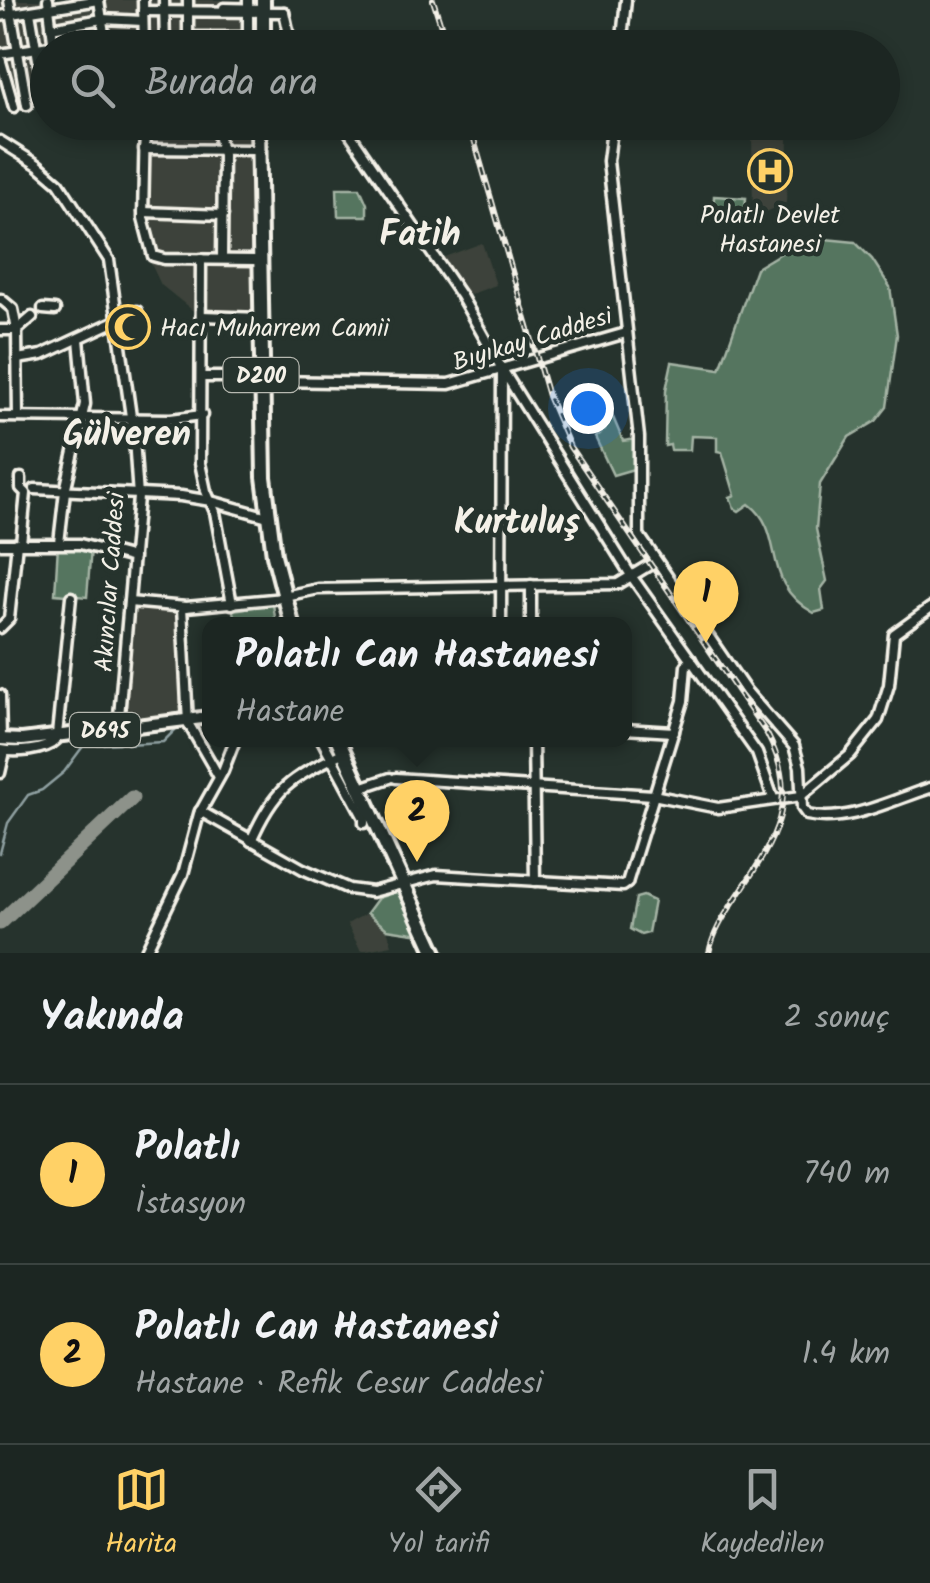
<!DOCTYPE html>
<html lang="tr">
<head>
<meta charset="utf-8">
<style>
	body { margin:0; font-family:Kalam,sans-serif; background:#252e2a; color:#f1f3f6 }
	.you { position:absolute; left:588px; top:408px; width:35px; height:35px; margin:-25px; border:8px solid #fff; border-radius:50%; background:#1a73e8; box-shadow:0 0 0 15px #1a73e833 }
	.badge { display:grid; place-items:center; width:65px; height:65px; border-radius:50%; background:#ffd166; color:#111; font-size:32px; font-weight:700 }
	.pin { position:absolute; translate:-50% -82px; filter:drop-shadow(0 2px 5px #0008) }
	.pin::after { content:''; position:absolute; top:52px; width:35px; height:30px; background:inherit; clip-path:polygon(0 0,100% 0,50% 100%) }
	.popup { position:absolute; left:202px; top:617px; width:430px; height:130px; box-sizing:border-box; display:grid; place-content:center; border-radius:20px; background:#1c2622; filter:drop-shadow(0 2px 8px #0005); font-size:32px; white-space:nowrap; color:#a0a5a5 }
	.popup b { font-size:38px; color:#f1f3f6 }
	.popup::after { content:''; position:absolute; left:50%; top:100%; margin-left:-20px; border:20px solid transparent; border-top-color:#1c2622 }
	.list { margin:0; padding:0; list-style:none }
	h2 { display:flex; justify-content:space-between; align-items:center; height:130px; margin:0; padding:0 40px; font-size:42px }
	h2 small { font-size:32px; font-weight:400; color:#a0a5a5 }
	.list li { display:grid; grid-template-columns:65px 1fr auto; gap:30px; align-items:center; box-sizing:border-box; height:180px; padding:0 40px; border-top:2px solid #3a4340 }
	.list b { display:block; font-size:38px; white-space:nowrap }
	.list p { margin:0; font-size:32px; white-space:nowrap; color:#a0a5a5 }
	.list em { font-size:32px; font-style:normal; color:#a0a5a5 }
	.icon { flex:none; width:55px; height:55px; fill:none; stroke:currentColor; stroke-width:2; stroke-linecap:round; stroke-linejoin:round }
	.map { position:relative; flex:none; width:930px; height:953px; overflow:hidden }
	.search { position:absolute; background:#1c2622; box-shadow:0 5px 15px #0003; left:30px; right:30px; top:30px; height:110px; display:flex; align-items:center; gap:25px; box-sizing:border-box; padding:0 35px; border-radius:55px; color:#a0a5a5; font-size:38px }
	.sheet { height:490px; background:#1c2622 }
	nav { display:flex; justify-content:space-around; align-items:center; box-sizing:border-box; height:140px; border-top:2px solid #3a4340; background:#1c2622; font-size:28px; color:#a0a5a5 }
	nav a { display:grid; justify-items:center; gap:5px }
	nav .on { color:#ffd166 }
	.map>svg:first-child { display:block }
</style>
</head>
<body>
<div class="map">
<svg width="930" height="953" viewBox="0 0 930 953">
	<rect width="100%" height="100%" fill="#26332d"/>
	<filter id="ink" filterUnits="userSpaceOnUse"><feTurbulence type="fractalNoise" baseFrequency=".01" numOctaves="2"/><feDisplacementMap in="SourceGraphic" scale="20" xChannelSelector="R" yChannelSelector="G"/><feConvolveMatrix kernelMatrix="1 2 1 2 8 2 1 2 1" color-interpolation-filters="sRGB"/></filter>
	<g filter="url(#ink)">
		<!-- built -->
		<g fill="#3c433a">
			<path d="M0,0h250v47l-202,1 -1,53 -35,9 -12,-37z"/>
			<path d="M140,123h111l3,192 -57,-1 -36,-29 -17,-36 -5,-31z"/>
			<path d="M752,137l36,2 -2,64 -33,15z"/>
			<path d="M482,243l14,42 -33,12 -24,-38z"/>
			<path d="M130,608l50,4 3,106 -62,6z"/>
			<path d="M367,913l20,16 5,16 -31,6 -14,-27z"/>
		</g>
		<!-- green -->
		<g fill="#54755f" stroke="#a4b3a4" stroke-width="2.5">
			<path d="M337,188h23l7,16v12h-29z"/>
			<path d="M714,196l32,2 -2,23 -31,-1z"/>
			<path d="M815,238l40,4 17,17 18,28 7,48 -10,72 -11,14 -27,16 -29,47 -4,45 11,52 -6,8 3,21 -10,3c-56,-31 -26,-80 -65,-109l-10,7 -5,-3 -4,-11 5,-2 -13,-43 -5,-1v-14l-26,-1 -1,14h-19l-1,-5 -5,1 1,-56 6,-28 48,7 36,-101 45,-27z"/>
			<path d="M607,403l16,38 14,-2v29l-24,7 -18,-38 10,-8 -9,-22z"/>
			<path d="M58,545l33,3 -4,49 -32,-3z"/>
			<path d="M273,604l3,20h-41l-2,-14z"/>
			<path d="M401,890l19,44 -33,-5 -20,-16 11,-15z"/>
			<path d="M643,896l11,5 -6,32 -7,2 -11,-6 6,-31z"/>
		</g>
		<g fill="none" stroke-linecap="round" stroke-linejoin="round">
			<!-- stream -->
			<g stroke="#8fa0a1" stroke-width="2.5">
				<path d="M127,744l36,-2 14,-14"/>
				<path d="M0,853l8,-30 20,-28 14,-5 22,-18 20,-27 35,-2"/>
			</g>
			<!-- runway -->
			<path stroke="#8d928a" stroke-width="15" d="M0,923l132,-125"/>
			<!-- secondary casing -->
			<g stroke="#f4f1e8" stroke-width="15">
				<g id="secondary">
					<path d="M9,0l18,105"/>
					<path d="M48,0l6,48"/>
					<path d="M99,0l7,47 38,-1"/>
					<path d="M143,0l1,48"/>
					<path d="M164,0l1,48"/>
					<path d="M188,0v48"/>
					<path d="M224,8l41,1"/>
					<path d="M143,11l141,1"/>
					<path d="M30,12l15,88"/>
					<path d="M284,12l8,36"/>
					<path d="M0,16l99,-16"/>
					<path d="M51,28l51,-9 41,2"/>
					<path d="M188,37h60"/>
					<path d="M248,48v-48"/>
					<path d="M621,48l5,-48"/>
					<path d="M0,54l105,-17"/>
					<path d="M0,58l14,49"/>
					<path d="M145,122l-2,96 10,38 11,3 91,1"/>
					<path d="M215,122l8,33 -1,104"/>
					<path d="M342,122l119,174 41,73 130,208 125,176 16,45"/>
					<path d="M613,122l-5,39 31,276v98l107,156 48,55 6,21 2,41 5,7c41,9 85,-15 123,-27"/>
					<path d="M0,141l38,24 21,18 50,77 25,178 4,59 -20,231"/>
					<path d="M144,149l110,1"/>
					<path d="M143,212l80,3"/>
					<path d="M201,259l-1,204 6,28 9,21 17,92"/>
					<path d="M1,299l12,10 4,21 1,86"/>
					<path d="M43,309l12,1"/>
					<path d="M202,316l59,2"/>
					<path d="M0,330h17l15,-13"/>
					<path d="M17,359l25,-4 95,-44"/>
					<path d="M203,377h51"/>
					<path d="M274,381l175,3 177,-51"/>
					<path d="M0,417l171,2 31,-4"/>
					<path d="M35,489l146,7 30,5 57,16"/>
					<path d="M21,543l5,-50 -5,-5v-10"/>
					<path d="M59,543l6,-52 20,-87 -6,-65"/>
					<path d="M0,544h80l53,14"/>
					<path d="M531,585v39"/>
					<path d="M289,595l29,-6 300,-5 38,-23"/>
					<path d="M129,602l57,5 98,-9"/>
					<path d="M182,607l6,116 31,54"/>
					<path d="M501,624l1,-255"/>
					<path d="M0,628l9,-9 8,-76"/>
					<path d="M0,695l1,44"/>
					<path d="M624,729l50,3"/>
					<path d="M57,735l14,-138"/>
					<path d="M322,740l42,78v5"/>
					<path d="M533,740l2,141"/>
					<path d="M0,750c16,3 45,1 56,-10"/>
					<path d="M0,773l5,-22"/>
					<path d="M396,778l257,17 65,13 83,-12 49,-41 28,-35 11,-35 5,-51 36,-26"/>
					<path d="M366,786l24,-8"/>
					<path d="M200,811l103,58 46,20 23,3 64,-17 187,11 4,-3"/>
					<path d="M251,841c23,-53 39,-62 89,-87"/>
					<path d="M627,883l56,-182 3,-35 5,-7"/>
					<path d="M145,953l38,-79 16,-60 24,-43 12,-31"/>
				</g>
			</g>
			<!-- primary casing -->
			<g stroke="#f4f1e8" stroke-width="18">
				<path id="primary" d="M0,739l22,1 188,-23"/>
			</g>
			<!-- highway casing -->
			<g stroke="#f4f1e8" stroke-width="20">
				<g id="highway">
					<path d="M263,0v48"/>
					<path d="M258,122l6,355 10,78 18,69"/>
					<path d="M338,740l97,213"/>
				</g>
			</g>
			<!-- secondary -->
			<use href="#secondary" stroke="#26332d" stroke-width="8"/>
			<!-- primary -->
			<use href="#primary" stroke="#26332d" stroke-width="10"/>
			<!-- highway -->
			<use href="#highway" stroke="#26332d" stroke-width="12"/>
			<!-- rail casing -->
			<g stroke="#f4f1e8" stroke-width="6">
				<g id="rail">
					<path d="M433,0l15,48"/>
					<path d="M469,122l79,274 22,51 197,287c35,67 7,107 -31,164 -11,17 -23,34 -27,55"/>
				</g>
			</g>
			<!-- rail -->
			<use href="#rail" stroke="#26332d" stroke-width="2.5" stroke-dasharray="8" stroke-linecap="butt"/>
		</g>
	</g>
	<!-- icons -->
	<defs>
		<g id="hospital-ring" transform="scale(2.25)"><circle r="9.5" fill="#26332d" stroke="#ffd166" stroke-width="1.5"/><path d="M-5-5h3v3.5h4V-5h3V5h-3V1.5h-4V5h-3Z" fill="#ffd166"/></g>
		<g id="mosque-ring" transform="scale(2.25)"><circle r="9.5" fill="#26332d" stroke="#ffd166" stroke-width="1.5"/><path d="M3.5-4.9A6 6 0 1 0 3.5 4.9A5 5 0 1 1 3.5-4.9Z" fill="#ffd166"/></g>
	</defs>
	<g fill-rule="evenodd">
		<use href="#hospital-ring" x="770" y="171"/>
		<use href="#mosque-ring" x="128" y="327"/>
	</g>
	<g text-anchor="middle" stroke-width="9" stroke-linejoin="round" paint-order="stroke">
		<!-- shield labels -->
		<g fill="#26332d" stroke="#b6b8b0" stroke-width="2.5">
			<rect x="223.5" y="358" width="75" height="34" rx="8"/>
			<rect x="70" y="713" width="70" height="34" rx="8"/>
		</g>
		<g font-size="22" font-weight="bold" fill="#f4f1e8">
			<text x="261" y="383">D200</text>
			<text x="105" y="738">D695</text>
		</g>
		<!-- poi labels -->
		<g font-size="25" fill="#f4f1e8" stroke="#26332d">
			<text x="770" y="223">Polatlı Devlet<tspan x="770" dy="29">Hastanesi</tspan></text>
			<text x="160" y="336" text-anchor="start">Hacı Muharrem Camii</text>
		</g>
		<!-- street labels -->
		<g font-size="25" fill="#f4f1e8" stroke="#26332d">
			<text transform="translate(532 338) rotate(-17)" y="9">Bıyıkay Caddesi</text>
			<text transform="translate(109 582) rotate(-86)" y="9">Akıncılar Caddesi</text>
		</g>
		<!-- district labels -->
		<g font-size="35" font-weight="bold" fill="#f4f1e8" stroke="#26332d">
			<text x="420" y="245">Fatih</text>
			<text x="127" y="445">Gülveren</text>
			<text x="517" y="533">Kurtuluş</text>
		</g>
	</g>
</svg>
<div class="you"></div>
<div class="pin badge" style="left:706px;top:643px">1</div>
<div class="pin badge" style="left:417px;top:862px">2</div>
<div class="popup"><b>Polatlı Can Hastanesi</b>Hastane</div>
<div class="search"><svg class="icon" aria-label="search" viewBox="0 0 24 24"><circle cx="10" cy="10" r="6"/><path d="M15 15l6 6"/></svg>Burada ara</div>
</div>
<section class="sheet">
<h2>Yakında<small>2 sonuç</small></h2>
<ul class="list">
<li><span class="badge">1</span><div><b>Polatlı</b><p>İstasyon</p></div><em>740 m</em></li>
<li><span class="badge">2</span><div><b>Polatlı Can Hastanesi</b><p>Hastane · Refik Cesur Caddesi</p></div><em>1.4 km</em></li>
</ul>
</section>
<nav>
<a class="on"><svg class="icon" aria-label="map" viewBox="0 0 24 24"><path d="M3 6l6-2 6 2 6-2v14l-6 2-6-2-6 2zM9 4v14M15 6v14"/></svg>Harita</a>
<a><svg class="icon" aria-label="directions" viewBox="0 0 24 24"><path d="M12 3l9 9-9 9-9-9zM9 14v-3h6M13 9l2 2-2 2"/></svg>Yol tarifi</a>
<a><svg class="icon" aria-label="saved" viewBox="0 0 24 24"><path d="M7 4h10v16l-5-4-5 4z"/></svg>Kaydedilen</a>
</nav>
</body>
</html>
